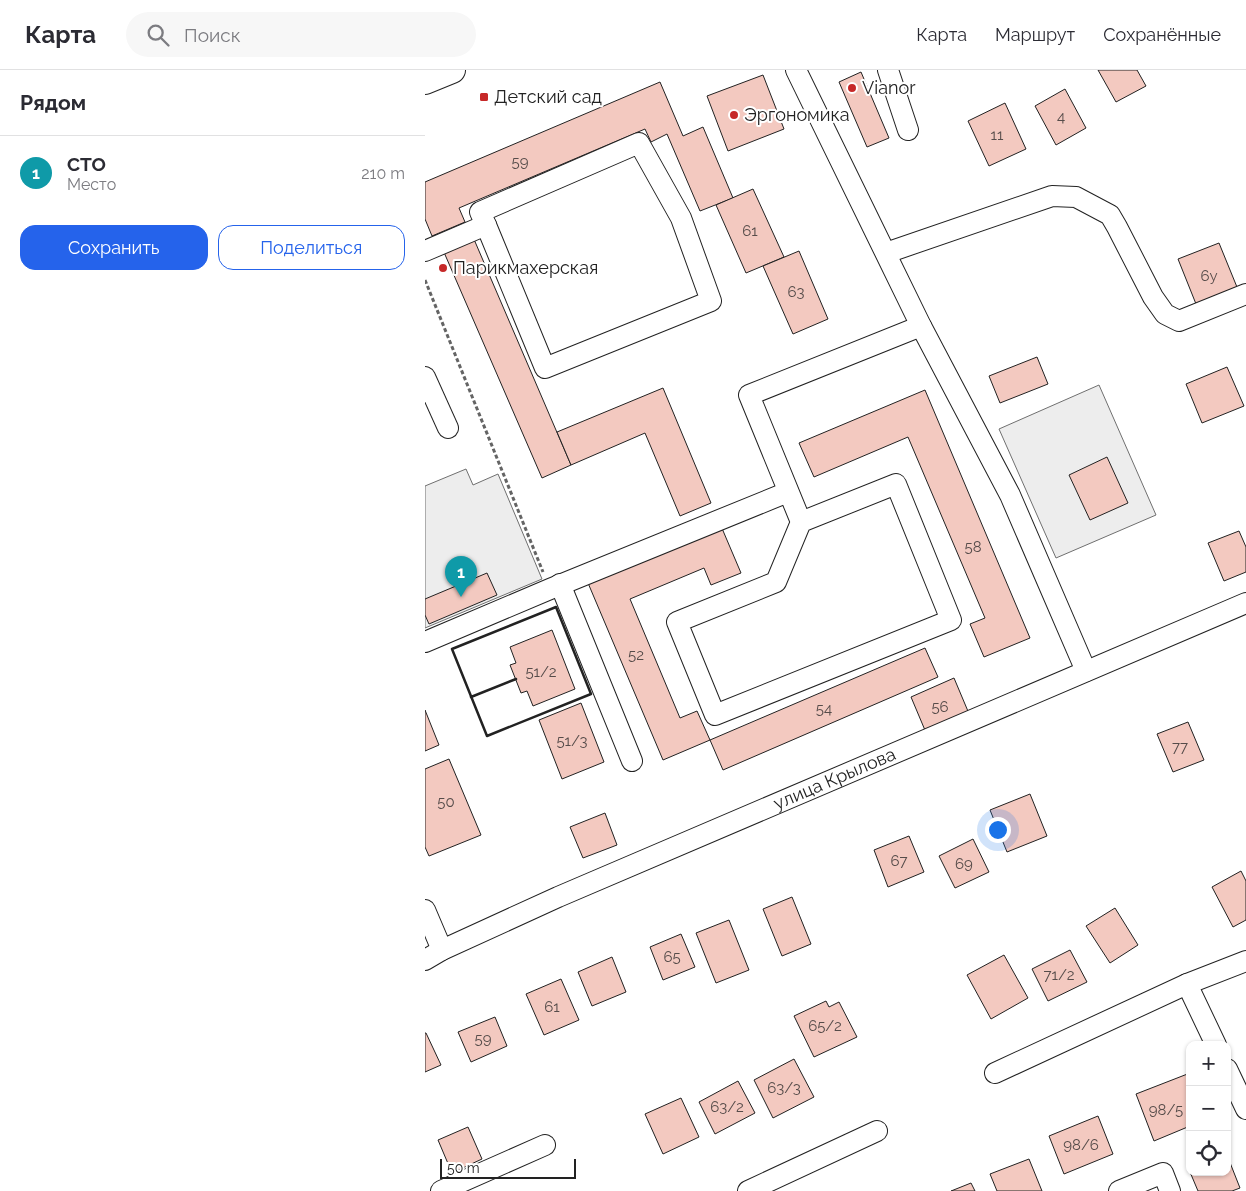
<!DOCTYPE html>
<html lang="ru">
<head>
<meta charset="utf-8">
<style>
	body { margin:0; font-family:Raleway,sans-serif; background:#f7f7f7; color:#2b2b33 }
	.controls { position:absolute; right:15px; bottom:15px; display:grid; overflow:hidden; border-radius:10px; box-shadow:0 1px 4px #0004 }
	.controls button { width:45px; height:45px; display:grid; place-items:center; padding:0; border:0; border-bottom:1px solid #e1e1e2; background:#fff; color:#2b2b33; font:25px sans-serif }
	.scale { position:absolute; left:15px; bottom:12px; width:136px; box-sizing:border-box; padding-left:5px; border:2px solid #222; border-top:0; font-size:14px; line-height:18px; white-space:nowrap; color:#222; -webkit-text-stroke:4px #fff; paint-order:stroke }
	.you { position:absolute; left:572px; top:759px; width:18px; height:18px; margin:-12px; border:4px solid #fff; border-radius:50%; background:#1a73e8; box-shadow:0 0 0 8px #1a73e833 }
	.badge { display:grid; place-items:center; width:32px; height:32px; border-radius:50%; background:#2563eb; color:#fff; font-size:16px; font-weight:700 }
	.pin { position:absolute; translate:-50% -41px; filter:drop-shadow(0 1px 2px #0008) }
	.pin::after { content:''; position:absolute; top:26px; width:18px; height:15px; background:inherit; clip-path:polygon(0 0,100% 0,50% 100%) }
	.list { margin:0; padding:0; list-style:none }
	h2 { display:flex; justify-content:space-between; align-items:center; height:65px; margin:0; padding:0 20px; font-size:21px }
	h2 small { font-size:16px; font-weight:400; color:#7c7c81 }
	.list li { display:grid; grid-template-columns:32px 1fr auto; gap:15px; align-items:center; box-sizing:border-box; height:75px; padding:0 20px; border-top:1px solid #e1e1e2 }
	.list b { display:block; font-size:19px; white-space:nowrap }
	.list p { margin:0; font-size:16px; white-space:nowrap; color:#7c7c81 }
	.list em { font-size:16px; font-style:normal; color:#7c7c81 }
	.actions { display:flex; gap:10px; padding:15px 20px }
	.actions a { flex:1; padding:11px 0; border:1px solid #2563eb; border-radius:15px; text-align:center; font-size:18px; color:#2563eb }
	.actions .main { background:#2563eb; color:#fff }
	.icon { flex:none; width:28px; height:28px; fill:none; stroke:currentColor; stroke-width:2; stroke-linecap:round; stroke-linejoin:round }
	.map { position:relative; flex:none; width:821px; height:1121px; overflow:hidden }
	header { display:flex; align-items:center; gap:30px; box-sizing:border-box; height:70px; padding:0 25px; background:#fff; border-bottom:1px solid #e1e1e2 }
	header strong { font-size:24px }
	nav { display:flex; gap:28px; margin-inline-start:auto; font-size:18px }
	.search { width:350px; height:45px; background:#f7f7f7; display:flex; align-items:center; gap:12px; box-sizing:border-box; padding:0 18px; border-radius:28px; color:#7c7c81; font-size:19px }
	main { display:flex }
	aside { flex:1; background:#fff }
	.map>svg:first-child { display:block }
</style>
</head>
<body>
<header>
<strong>Карта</strong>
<div class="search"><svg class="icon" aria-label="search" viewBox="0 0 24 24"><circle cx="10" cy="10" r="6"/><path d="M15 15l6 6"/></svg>Поиск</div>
<nav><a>Карта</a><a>Маршрут</a><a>Сохранённые</a></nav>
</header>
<main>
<aside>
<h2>Рядом<small></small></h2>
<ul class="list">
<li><span class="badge" style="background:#0f9aa8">1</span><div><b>СТО</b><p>Место</p></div><em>210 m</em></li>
</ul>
<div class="actions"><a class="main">Сохранить</a><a>Поделиться</a></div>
</aside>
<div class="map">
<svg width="821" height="1121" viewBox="0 0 821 1121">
	<rect width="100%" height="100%" fill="#fff"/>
	<!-- parking -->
	<g fill="#ededed" stroke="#6f6f6f">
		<path d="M674,315l57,130 -100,43 -57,-129z"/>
		<path d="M41,399l7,16 25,-11 44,105 -117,49v-142z"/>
	</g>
	<!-- building -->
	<g fill="#f3c9c0" stroke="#222">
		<path d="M673,0h39l9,16 -30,16z"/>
		<path d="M436,2l28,66 -22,9 -28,-65z"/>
		<path d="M338,5l21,54 -56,22 -21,-55z"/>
		<path d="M235,12l23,54 20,-9 30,71 -33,13 -33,-77 -16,8 -6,-13 -186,79 6,14 -33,14 -7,-17v-37z"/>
		<path d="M640,19l21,39 -30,17 -21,-39z"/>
		<path d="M580,33l21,46 -37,17 -21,-45z"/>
		<path d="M328,119l31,68 -38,16 -30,-68z"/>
		<path d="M48,167l98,228 -29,13 -99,-228z"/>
		<path d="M794,173l20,49 -41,17 -20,-50z"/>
		<path d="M374,181l29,68 -35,15 -30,-68z"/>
		<path d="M612,287l11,27 -48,19 -11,-27z"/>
		<path d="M802,297l17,39 -42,17 -16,-39z"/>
		<path d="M238,318l48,115 -31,13 -35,-83 -74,32 -14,-33z"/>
		<path d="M500,320l105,248 -46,19 -14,-33 15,-6 -77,-181 -94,40 -15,-34z"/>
		<path d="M682,387l21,46 -38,17 -21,-45z"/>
		<path d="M296,456l20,47 -30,12 -7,-17 -74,31 50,119 17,-7 13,29 -47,20 -75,-177z"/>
		<path d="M814,461l7,16v25l-22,9 -16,-38z"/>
		<path d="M62,503l10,22 -68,29 -4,-9v-16z"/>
		<path d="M127,560l23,59 -42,17 -6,-15 -6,2 -11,-28 6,-2 -6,-16z"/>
		<path d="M500,578l13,29 -215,93 -13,-30z"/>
		<path d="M529,608l16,38 -43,19 -16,-38z"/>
		<path d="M156,633l23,59 -42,17 -23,-59z"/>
		<path d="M0,640l14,35 -14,6z"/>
		<path d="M763,652l16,38 -31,12 -16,-38z"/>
		<path d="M24,689l32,76 -52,21 -4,-9v-78z"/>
		<path d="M605,724l17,42 -40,16 -17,-42z"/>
		<path d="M180,743l12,32 -34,13 -13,-31z"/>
		<path d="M484,766l15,36 -36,15 -14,-37z"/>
		<path d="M548,769l16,33 -34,16 -16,-32z"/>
		<path d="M816,801l5,10v39l-13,7 -21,-40z"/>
		<path d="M367,827l19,47 -29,12 -19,-47z"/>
		<path d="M690,838l23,37 -28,18 -24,-37z"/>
		<path d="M304,850l20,50 -33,13 -20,-50z"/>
		<path d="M256,864l14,33 -32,13 -13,-33z"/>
		<path d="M645,880l17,32 -39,19 -16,-32z"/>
		<path d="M579,885l24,43 -37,21 -24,-44z"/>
		<path d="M187,887l14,35 -34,14 -14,-34z"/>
		<path d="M136,909l18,41 -35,15 -18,-41z"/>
		<path d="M401,931l3,6 10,-5 18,35 -43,20 -20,-41z"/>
		<path d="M70,947l12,29 -36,16 -13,-30z"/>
		<path d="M0,963h1l15,32 -16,7z"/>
		<path d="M369,989l20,38 -41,21 -19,-38z"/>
		<path d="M765,1003v53l-36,15 -18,-47z"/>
		<path d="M313,1011l17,32 -40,21 -16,-32z"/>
		<path d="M256,1028l18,39 -36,17 -18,-40z"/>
		<path d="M673,1046l15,38 -49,20 -15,-38z"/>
		<path d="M43,1057l14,32 -30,14 -14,-33z"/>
		<path d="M802,1085l13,33 -8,3h-34l-8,-19h37z"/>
		<path d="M604,1089l13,32h-45l-7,-17z"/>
		<path d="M546,1113l4,8h-24z"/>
	</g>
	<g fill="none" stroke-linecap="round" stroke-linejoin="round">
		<!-- minor casing -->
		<g stroke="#222" stroke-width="22">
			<g id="minor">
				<path d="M371,0l125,256 89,169 76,176"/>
				<path d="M463,0l20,60"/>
				<path d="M214,73l42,75 30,83 -166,67 -59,-143 -6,-13z"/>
				<path d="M0,181l61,-26"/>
				<path d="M461,183l166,-57 24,1 34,18 7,12 36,70 12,17 14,7 67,-27"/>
				<path d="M0,307l23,51"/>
				<path d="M376,452l95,-38 55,136 -236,95 -38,-93 99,-40 25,-60 -52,-127 172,-69"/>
				<path d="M135,514l72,177"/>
				<path d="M0,572l125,-53 238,-97"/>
				<path d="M0,840l17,40"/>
				<path id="s1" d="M0,890l17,-10 116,-53 688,-294"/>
				<path d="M762,914l29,61"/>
				<path d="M802,999l19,40"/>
				<path d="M570,1003l192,-89 59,-23"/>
				<path d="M16,1121l104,-46"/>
				<path d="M323,1121l129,-60"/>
				<path d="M694,1121l44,-18 7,18"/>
			</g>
		</g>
		<!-- major casing -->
		<g stroke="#222" stroke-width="28">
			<path id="major" d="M0,11l27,-11"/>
		</g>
		<!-- path -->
		<path stroke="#646464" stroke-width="3" stroke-dasharray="4 2.5" stroke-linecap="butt" d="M0,210l118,292"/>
		<!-- minor -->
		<use href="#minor" stroke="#fff" stroke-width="20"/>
		<!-- major -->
		<use href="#major" stroke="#fff" stroke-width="26"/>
		<!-- wall -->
		<g stroke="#222" stroke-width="2.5">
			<path d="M131,537l35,87 -104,42 -35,-87z"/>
			<path d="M46,627l45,-18"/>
		</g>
	</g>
	<!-- markers -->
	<g fill="#c62828" stroke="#fff" stroke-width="2">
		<circle cx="427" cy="18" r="5"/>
		<rect x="54" y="22" width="10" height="10" rx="2.5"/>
		<circle cx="309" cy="45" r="5"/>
		<circle cx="18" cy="198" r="5"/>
	</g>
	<g text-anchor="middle" stroke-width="4" stroke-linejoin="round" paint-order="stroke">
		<!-- number labels -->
		<g font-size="15" fill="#564c4a">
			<text x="636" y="52">4</text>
			<text x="572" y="70">11</text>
			<text x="95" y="97">59</text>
			<text x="325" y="166">61</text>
			<text x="784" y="211">6у</text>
			<text x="371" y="227">63</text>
			<text x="548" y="482">58</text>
			<text x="211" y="590">52</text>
			<text x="116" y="607">51/2</text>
			<text x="515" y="642">56</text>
			<text x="399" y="644">54</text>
			<text x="147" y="676">51/3</text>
			<text x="755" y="682">77</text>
			<text x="21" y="737">50</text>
			<text x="474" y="796">67</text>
			<text x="539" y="799">69</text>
			<text x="247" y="892">65</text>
			<text x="634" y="910">71/2</text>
			<text x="127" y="942">61</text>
			<text x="400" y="961">65/2</text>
			<text x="58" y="974">59</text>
			<text x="359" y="1023">63/3</text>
			<text x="302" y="1042">63/2</text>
			<text x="741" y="1045">98/5</text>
			<text x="656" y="1080">98/6</text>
		</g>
		<!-- poi labels -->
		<g font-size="18" fill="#222" stroke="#fff" text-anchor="start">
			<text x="437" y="24">Vianor</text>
			<text x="69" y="33">Детский сад</text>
			<text x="319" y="51">Эргономика</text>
			<text x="28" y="204">Парикмахерская</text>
		</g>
		<!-- street labels -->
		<g font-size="18" fill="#222" stroke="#fff">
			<text dy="6" stroke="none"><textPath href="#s1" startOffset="448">улица Крылова</textPath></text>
		</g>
	</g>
</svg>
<div class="controls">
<button>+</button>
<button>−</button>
<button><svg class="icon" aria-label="locate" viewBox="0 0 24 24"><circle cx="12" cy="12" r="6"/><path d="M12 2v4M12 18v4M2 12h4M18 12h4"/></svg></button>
</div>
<div class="scale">50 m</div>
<div class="you"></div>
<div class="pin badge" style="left:36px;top:527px;background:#0f9aa8">1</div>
</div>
</main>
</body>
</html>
